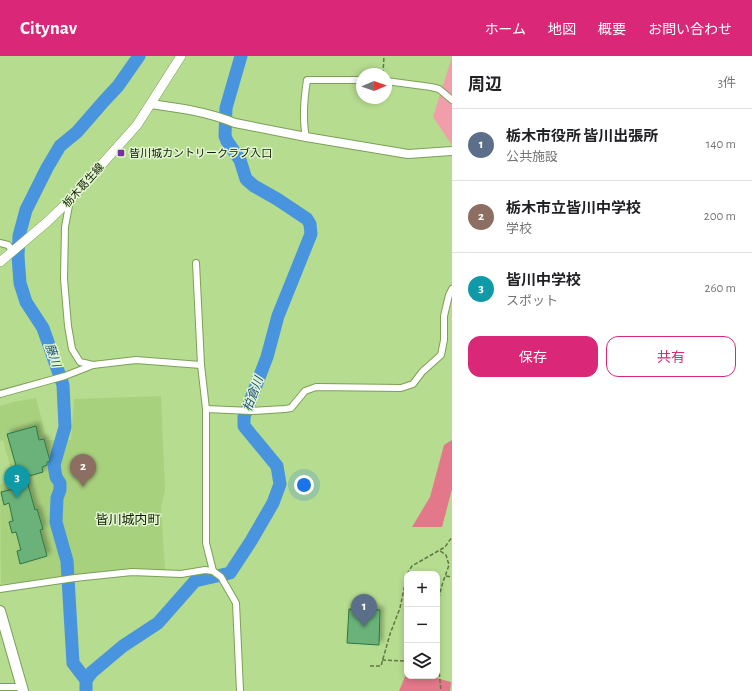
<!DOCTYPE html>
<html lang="ja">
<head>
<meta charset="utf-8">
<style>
	body { margin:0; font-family:"Alegreya Sans","Noto Sans JP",sans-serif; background:#f2f2f2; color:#202124 }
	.controls { position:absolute; right:12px; bottom:12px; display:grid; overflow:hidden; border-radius:8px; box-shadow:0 2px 6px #0003 }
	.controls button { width:36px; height:36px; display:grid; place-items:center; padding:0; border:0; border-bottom:1px solid #e0e0e0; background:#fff; color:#202124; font:20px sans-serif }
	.compass { position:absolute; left:356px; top:12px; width:36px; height:36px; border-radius:50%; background:#fff; box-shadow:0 2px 6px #0003; rotate:88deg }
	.you { position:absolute; left:304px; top:429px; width:14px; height:14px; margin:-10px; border:3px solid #fff; border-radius:50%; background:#1a73e8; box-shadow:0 0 0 6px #1a73e833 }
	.badge { display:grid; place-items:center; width:26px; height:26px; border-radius:50%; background:#db2777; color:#fff; font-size:13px; font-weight:700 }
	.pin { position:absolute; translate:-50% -33px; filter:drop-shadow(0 1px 2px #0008) }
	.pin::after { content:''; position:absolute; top:21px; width:14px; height:12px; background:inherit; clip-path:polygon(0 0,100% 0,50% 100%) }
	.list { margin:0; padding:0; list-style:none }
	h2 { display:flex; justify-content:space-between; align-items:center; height:52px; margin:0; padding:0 16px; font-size:17px }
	h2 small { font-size:13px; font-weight:400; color:#757577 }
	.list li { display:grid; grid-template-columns:26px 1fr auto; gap:12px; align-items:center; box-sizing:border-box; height:72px; padding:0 16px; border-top:1px solid #e0e0e0 }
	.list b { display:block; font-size:15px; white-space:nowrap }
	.list p { margin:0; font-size:13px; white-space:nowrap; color:#757577 }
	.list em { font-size:13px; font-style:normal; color:#757577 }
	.actions { display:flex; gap:8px; padding:12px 16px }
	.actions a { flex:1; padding:9px 0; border:1px solid #db2777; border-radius:12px; text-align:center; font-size:14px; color:#db2777 }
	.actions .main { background:#db2777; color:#fff }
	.icon { flex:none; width:22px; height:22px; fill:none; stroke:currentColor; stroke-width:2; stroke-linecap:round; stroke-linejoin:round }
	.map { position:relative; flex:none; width:452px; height:635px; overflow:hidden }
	header { display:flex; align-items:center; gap:24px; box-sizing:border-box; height:56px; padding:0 20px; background:#db2777; color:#fff }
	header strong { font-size:19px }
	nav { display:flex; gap:22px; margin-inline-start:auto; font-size:14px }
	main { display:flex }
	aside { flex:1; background:#fff }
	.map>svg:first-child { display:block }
</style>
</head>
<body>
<header>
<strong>Citynav</strong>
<nav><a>ホーム</a><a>地図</a><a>概要</a><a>お問い合わせ</a></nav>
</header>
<main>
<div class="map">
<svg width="452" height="635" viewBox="0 0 452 635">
	<defs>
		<filter id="shadow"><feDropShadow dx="3.5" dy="-3.5" stdDeviation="2" flood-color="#0004"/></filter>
	</defs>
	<rect width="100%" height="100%" fill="#b6dc90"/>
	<!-- built -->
	<path fill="#a8d17e" d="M161,340l4,94 -4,17 4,63 -164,14 -1,-100 14,-4 -11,-40 -3,1v-35l13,-4 23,-4 11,42h24l3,-41z"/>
	<!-- green -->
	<path fill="#f19eaa" d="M452,1v88l-19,-28z"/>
	<!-- forest -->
	<g fill="#e3788a">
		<path d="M452,384v49l-10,38h-30l18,-30 14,-52z"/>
		<path d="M407,616v4h22l22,6 -1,9h-51z"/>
	</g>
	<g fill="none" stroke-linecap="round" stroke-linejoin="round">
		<!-- river -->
		<g stroke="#4994de" stroke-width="13">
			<path d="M86,624l6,-8 31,-26 35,-23 37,-42 35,-8 21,-32 22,-38 7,-19 -3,-18 -33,-40v-9l23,-60 11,-41 33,-82 -1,-10 -3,-5 -30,-20 -23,-13 -8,-7 -6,-19 -13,-19 -2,-5 1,-28 15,-52"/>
			<path d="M86,635v-11l-13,-17 -6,-102 -11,-39 1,-24 3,-8v-7l-4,-6 -2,-12 11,-38 -2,-42 -20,-57 -17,-26 -6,-19 -2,-27 1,-20 7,-26 21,-42 13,-22 17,-14 27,-31 14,-15 21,-30"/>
		</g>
	</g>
	<!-- building -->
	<g fill="#6ab27a" stroke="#2d7642" filter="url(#shadow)">
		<path d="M36,370l3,14 5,-1 6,22 -3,1v3l-5,2 1,5 -17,5 9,33 2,-1 6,20 -3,1 7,26 -27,8 -3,-13 4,-1 -5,-18 -4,1 -3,-11 4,-1 -4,-18 -5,2 -3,-13 21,-5 -15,-53z"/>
		<path d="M349,553l31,1 -1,35 -32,-2z"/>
	</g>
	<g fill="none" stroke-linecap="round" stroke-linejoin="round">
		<!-- minor casing -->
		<g stroke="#7ca056" stroke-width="8">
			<g id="minor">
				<path d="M386,25l45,6 8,2 13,11"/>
				<path d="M306,81c-4,-19 -2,-38 1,-57h55"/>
				<path d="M70,144l-5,27 -1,52 4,47 4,23 8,13 13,3"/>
				<path d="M0,187l8,2 5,6"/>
				<path d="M196,207l5,102 5,44v134l7,28"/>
				<path d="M0,338l65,-18 28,-11 43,-5 65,5"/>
				<path d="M206,353l46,2 33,-2 6,-1 14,-17 11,-4 85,1 12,-4 9,-12 19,-17 3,-15v-24l5,-21 3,-6"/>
				<path d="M0,533l75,-11 57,-6 49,2 24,-4 8,1 8,6 15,26 4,88"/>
				<path d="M0,631h22"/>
			</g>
		</g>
		<!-- tertiary casing -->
		<g stroke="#7ca056" stroke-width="10">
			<path id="tertiary" d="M151,48c29,4 57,8 84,19l71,14 102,17 44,-3"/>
		</g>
		<!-- secondary casing -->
		<g stroke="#7ca056" stroke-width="10">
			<path id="secondary" d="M0,206l47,-40 23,-22 67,-75 44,-69"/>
		</g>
		<!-- primary casing -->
		<g stroke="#7ca056" stroke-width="12">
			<path id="primary" d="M0,555l23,80"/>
		</g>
		<!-- path -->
		<g stroke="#5f7745" stroke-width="1.5" stroke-dasharray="4 2" stroke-linecap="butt">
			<path d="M383,18l1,-18"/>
			<path d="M407,518l5,-8 33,-19 7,-10"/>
			<path d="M446,520l6,1"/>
			<path d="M437,566v-16l5,-21 7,-20 -3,-10 -6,-4"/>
			<path d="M437,593l4,42"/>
			<path d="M382,604l25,1"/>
			<path d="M370,610h11l9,-32 10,-26 7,-34"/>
		</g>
		<!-- minor -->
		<use href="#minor" stroke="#fff" stroke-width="6"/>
		<!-- tertiary -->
		<use href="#tertiary" stroke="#fff" stroke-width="8"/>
		<!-- secondary -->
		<use href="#secondary" stroke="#fff" stroke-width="9"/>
		<!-- primary -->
		<use href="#primary" stroke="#fff" stroke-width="10"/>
	</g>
	<!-- markers -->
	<rect fill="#772fa1" stroke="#e2f6d0" stroke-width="1.5" x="117" y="93" width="8" height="8" rx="2"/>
	<g text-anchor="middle" stroke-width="3" stroke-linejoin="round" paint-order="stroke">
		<!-- poi labels -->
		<g font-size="11" fill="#0f1c01" stroke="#e2f6d0" text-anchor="start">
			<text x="129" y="101">皆川城カントリークラブ入口</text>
		</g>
		<!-- street labels -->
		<g font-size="11" fill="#0f1c01" stroke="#e2f6d0">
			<text transform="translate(83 129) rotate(-48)" y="4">栃木葛生線</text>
		</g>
		<!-- water labels -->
		<g font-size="12" font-style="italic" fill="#1b5080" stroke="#e2f6d0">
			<text transform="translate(53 299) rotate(71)" y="4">藤川</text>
			<text transform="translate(253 338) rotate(-70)" y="4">柏倉川</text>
		</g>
		<!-- quarter labels -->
		<g font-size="13" fill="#0f1c01" stroke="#e2f6d0">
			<text x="128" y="468">皆川城内町</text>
		</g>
	</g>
</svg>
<div class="controls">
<button>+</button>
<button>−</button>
<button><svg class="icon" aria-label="layers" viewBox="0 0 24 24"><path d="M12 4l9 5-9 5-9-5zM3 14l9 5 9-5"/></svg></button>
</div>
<svg class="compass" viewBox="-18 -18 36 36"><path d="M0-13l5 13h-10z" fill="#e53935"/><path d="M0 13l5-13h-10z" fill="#757577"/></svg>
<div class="you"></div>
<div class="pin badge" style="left:364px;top:571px;background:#5c6f8a">1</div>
<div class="pin badge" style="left:83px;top:431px;background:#8d6e63">2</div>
<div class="pin badge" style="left:17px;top:442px;background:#0f9aa8">3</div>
</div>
<aside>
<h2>周辺<small>3件</small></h2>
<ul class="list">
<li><span class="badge" style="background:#5c6f8a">1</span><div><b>栃木市役所 皆川出張所</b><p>公共施設</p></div><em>140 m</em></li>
<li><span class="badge" style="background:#8d6e63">2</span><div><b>栃木市立皆川中学校</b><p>学校</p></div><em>200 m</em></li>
<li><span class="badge" style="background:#0f9aa8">3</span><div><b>皆川中学校</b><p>スポット</p></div><em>260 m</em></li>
</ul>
<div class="actions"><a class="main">保存</a><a>共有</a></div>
</aside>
</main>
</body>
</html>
